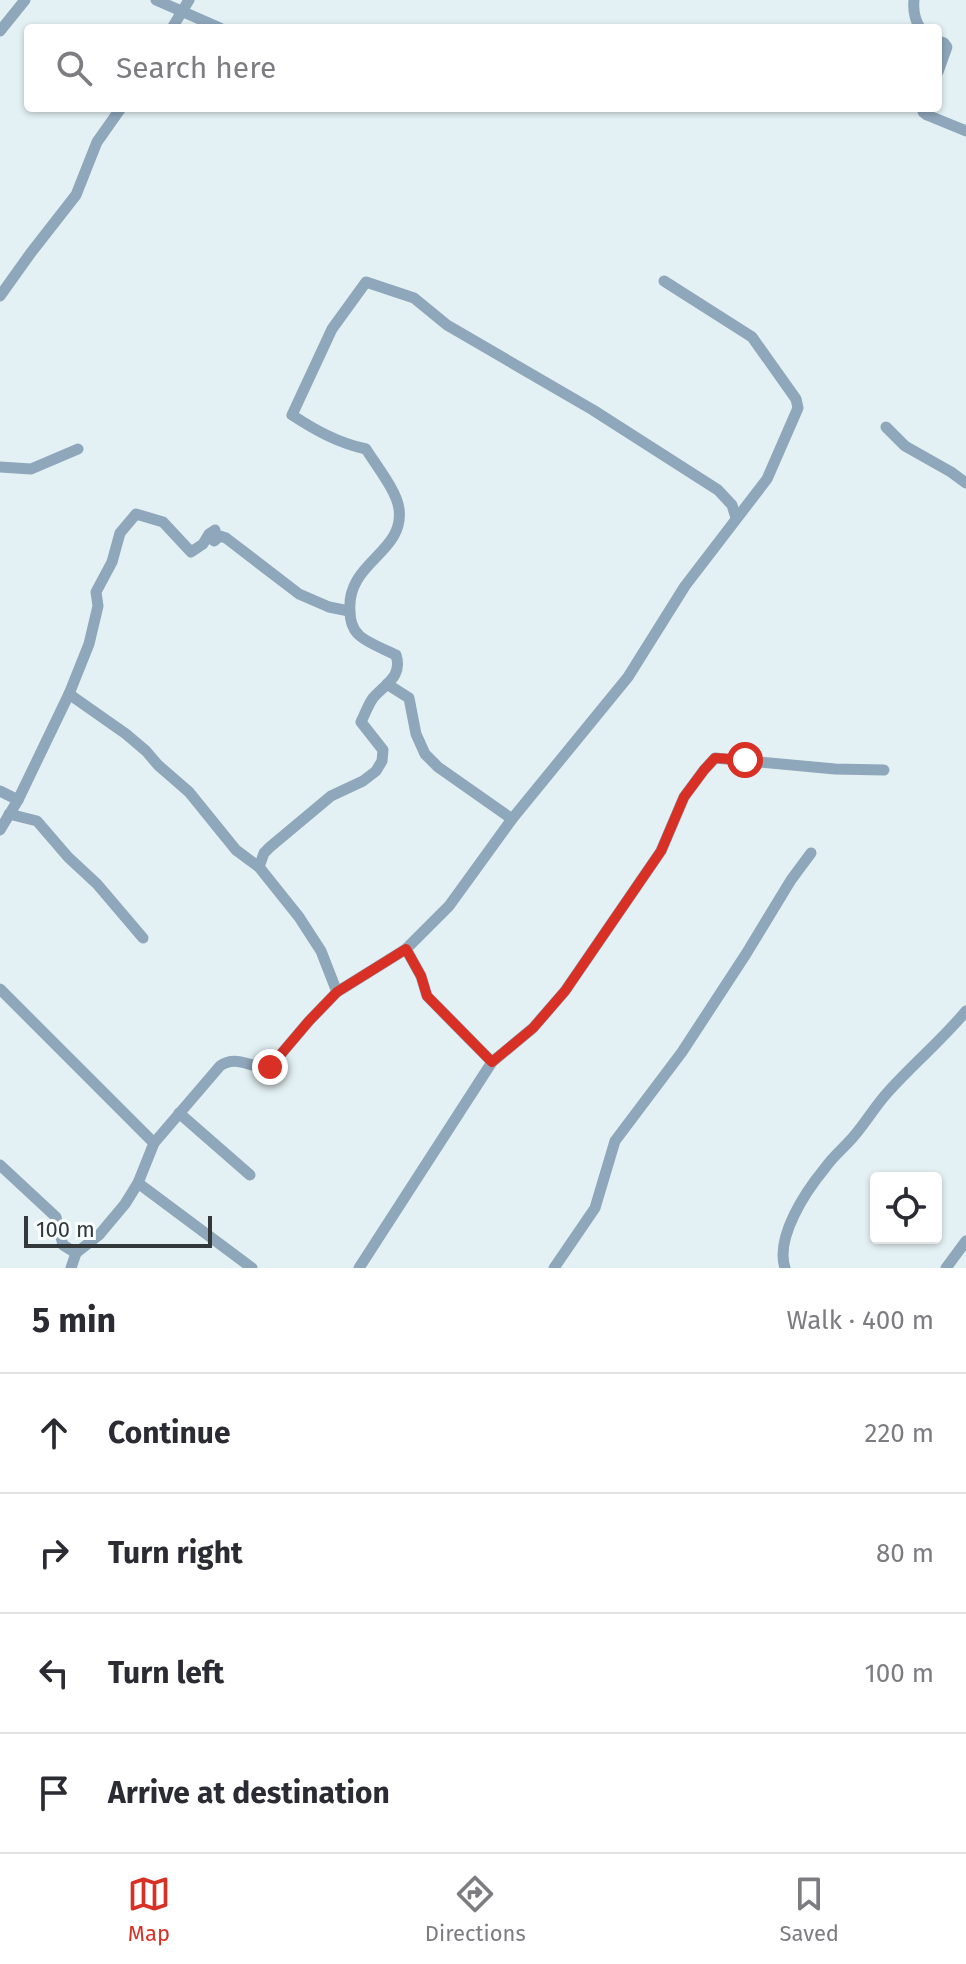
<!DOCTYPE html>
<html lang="en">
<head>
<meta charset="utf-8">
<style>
	body { margin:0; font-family:"Fira Sans",sans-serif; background:#f7f7f7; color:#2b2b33 }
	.controls { position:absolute; right:24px; bottom:24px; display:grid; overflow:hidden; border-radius:8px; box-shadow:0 2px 6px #0004 }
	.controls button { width:72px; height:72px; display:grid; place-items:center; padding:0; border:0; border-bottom:2px solid #e1e1e2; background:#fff; color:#2b2b33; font:40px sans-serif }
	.scale { position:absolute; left:24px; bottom:20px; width:188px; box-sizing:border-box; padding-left:8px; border:4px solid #33393a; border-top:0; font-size:22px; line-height:28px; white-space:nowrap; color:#33393a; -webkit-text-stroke:6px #f8fdfe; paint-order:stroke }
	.stop { position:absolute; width:24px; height:24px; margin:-18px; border:6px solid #d93025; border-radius:50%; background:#fff }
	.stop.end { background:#d93025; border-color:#fff; box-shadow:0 2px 8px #0008 }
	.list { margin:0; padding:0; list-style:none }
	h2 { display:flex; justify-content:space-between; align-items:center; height:104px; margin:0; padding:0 32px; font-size:34px }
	h2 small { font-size:26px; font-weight:400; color:#7c7c81 }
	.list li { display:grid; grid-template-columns:52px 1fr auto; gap:24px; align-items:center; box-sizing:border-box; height:120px; padding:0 32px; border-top:2px solid #e1e1e2 }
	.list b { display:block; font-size:30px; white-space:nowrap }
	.list em { font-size:26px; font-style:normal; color:#7c7c81 }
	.icon { flex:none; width:44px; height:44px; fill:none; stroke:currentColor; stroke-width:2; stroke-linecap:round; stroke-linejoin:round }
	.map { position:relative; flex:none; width:966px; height:1268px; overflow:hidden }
	.search { position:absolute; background:#fff; box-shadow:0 2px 6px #0004; left:24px; right:24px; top:24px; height:88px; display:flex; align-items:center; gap:20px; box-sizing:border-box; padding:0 28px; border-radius:8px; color:#7c7c81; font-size:30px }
	.sheet { height:584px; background:#fff }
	nav { display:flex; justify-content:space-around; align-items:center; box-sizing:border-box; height:112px; border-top:2px solid #e1e1e2; background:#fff; font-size:22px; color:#7c7c81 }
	nav a { display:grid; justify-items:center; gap:4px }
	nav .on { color:#d93025 }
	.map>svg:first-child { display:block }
</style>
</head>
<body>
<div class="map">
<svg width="966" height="1268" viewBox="0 0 966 1268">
	<rect width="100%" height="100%" fill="#e4f1f4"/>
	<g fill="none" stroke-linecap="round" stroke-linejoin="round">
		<!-- minor -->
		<g stroke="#8ea7ba" stroke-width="11">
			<path d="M156,0l64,28"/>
			<path d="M914,0c-1,10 1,20 6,28"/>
			<path d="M172,28l17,-28"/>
			<path d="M0,31l25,-31"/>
			<path d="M938,41l6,2 3,4 -9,25"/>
			<path d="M923,108v4l4,3 39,16"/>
			<path d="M0,296l30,-42 46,-59 21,-53 24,-34"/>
			<path d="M886,427l19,19 46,26 15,11"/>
			<path d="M0,467l31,2 47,-20"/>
			<path d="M387,684l22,14 7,36 9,20 13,13 74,52"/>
			<path d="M69,694l57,40 20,17 12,14 31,27 47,58 23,17 40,50 22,34 16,41"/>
			<path d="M0,791l18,9 -18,30"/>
			<path d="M18,800l51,-106 20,-50 9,-38 -2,-14 16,-30 8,-29 16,-19 27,8 28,30 12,-8 6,-10 6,-4 -1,11 6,-5 6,2 73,56 30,13 20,4"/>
			<path d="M9,814l28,7 31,36 29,27 46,54"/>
			<path d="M259,867l5,-14 6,-6 61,-51 32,-15 13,-10 6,-10 1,-11 -22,-28c4,-8 7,-17 12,-24 12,-14 30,-21 23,-43 -10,-5 -31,-13 -38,-21 -6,-6 -8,-14 -8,-23 -4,-49 55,-58 49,-102 -2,-18 -24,-45 -33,-60 -28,-6 -51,-19 -74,-34l40,-86 34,-47 48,16 33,27 146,85 125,80 14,15 4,13"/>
			<path d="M406,949l15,27 6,20 65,66"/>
			<path d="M0,989l154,154"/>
			<path d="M179,1113l71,62"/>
			<path d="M0,1165l56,52 7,28 13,8 -5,15"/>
			<path d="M138,1183l114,85"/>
			<path d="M76,1253l23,-18 26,-31 13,-21 16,-40 66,-77c17,-12 31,3 50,1l39,-46 28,-29 69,-43 43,-43 63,-87 116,-142 57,-91 82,-107 31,-71 -2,-9 -44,-62 -88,-56"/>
			<path d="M359,1268l133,-206 41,-34 32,-37 96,-140 23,-54 20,-27 11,-12 120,11 49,1"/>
			<path d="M554,1268l41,-60 20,-67 67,-89 64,-98 45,-74 20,-27"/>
			<path d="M785,1268c-10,-31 21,-77 40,-100 8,-12 20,-21 29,-32 12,-14 22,-31 34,-44 25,-28 54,-52 78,-81"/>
			<path d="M946,1268l20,-27"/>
		</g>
	</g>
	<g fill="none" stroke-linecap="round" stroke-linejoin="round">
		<!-- route -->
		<path stroke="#d93025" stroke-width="10" d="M270,1067l39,-46 28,-29 69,-43 15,27 6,20 65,66 41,-34 32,-37 96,-140 23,-54 20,-27 11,-12 30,2"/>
	</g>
</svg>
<div class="controls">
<button><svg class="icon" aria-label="locate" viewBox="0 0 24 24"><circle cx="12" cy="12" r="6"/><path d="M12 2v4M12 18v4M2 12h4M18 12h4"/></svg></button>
</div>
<div class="scale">100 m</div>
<div class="stop" style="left:745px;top:760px"></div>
<div class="stop end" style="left:270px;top:1067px"></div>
<div class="search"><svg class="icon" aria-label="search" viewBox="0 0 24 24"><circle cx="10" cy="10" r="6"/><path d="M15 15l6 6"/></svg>Search here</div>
</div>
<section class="sheet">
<h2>5 min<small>Walk · 400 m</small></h2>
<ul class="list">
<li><svg class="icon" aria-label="ahead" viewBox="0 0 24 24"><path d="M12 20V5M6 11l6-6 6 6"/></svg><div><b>Continue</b></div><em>220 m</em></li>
<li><svg class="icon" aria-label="right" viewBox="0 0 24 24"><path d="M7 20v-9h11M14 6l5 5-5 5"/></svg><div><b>Turn right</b></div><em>80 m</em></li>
<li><svg class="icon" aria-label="left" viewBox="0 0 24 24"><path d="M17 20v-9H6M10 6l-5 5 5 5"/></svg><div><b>Turn left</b></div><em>100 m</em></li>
<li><svg class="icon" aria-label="arrive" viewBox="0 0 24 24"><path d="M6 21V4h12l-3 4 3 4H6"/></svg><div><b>Arrive at destination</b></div></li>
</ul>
</section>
<nav>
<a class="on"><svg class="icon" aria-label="map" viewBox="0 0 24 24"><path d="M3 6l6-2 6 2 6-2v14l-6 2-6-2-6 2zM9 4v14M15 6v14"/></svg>Map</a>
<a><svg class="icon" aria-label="directions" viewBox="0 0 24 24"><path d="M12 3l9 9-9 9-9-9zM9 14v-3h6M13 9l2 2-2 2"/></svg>Directions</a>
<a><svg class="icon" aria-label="saved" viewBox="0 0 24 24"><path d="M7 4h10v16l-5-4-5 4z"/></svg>Saved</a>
</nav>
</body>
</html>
